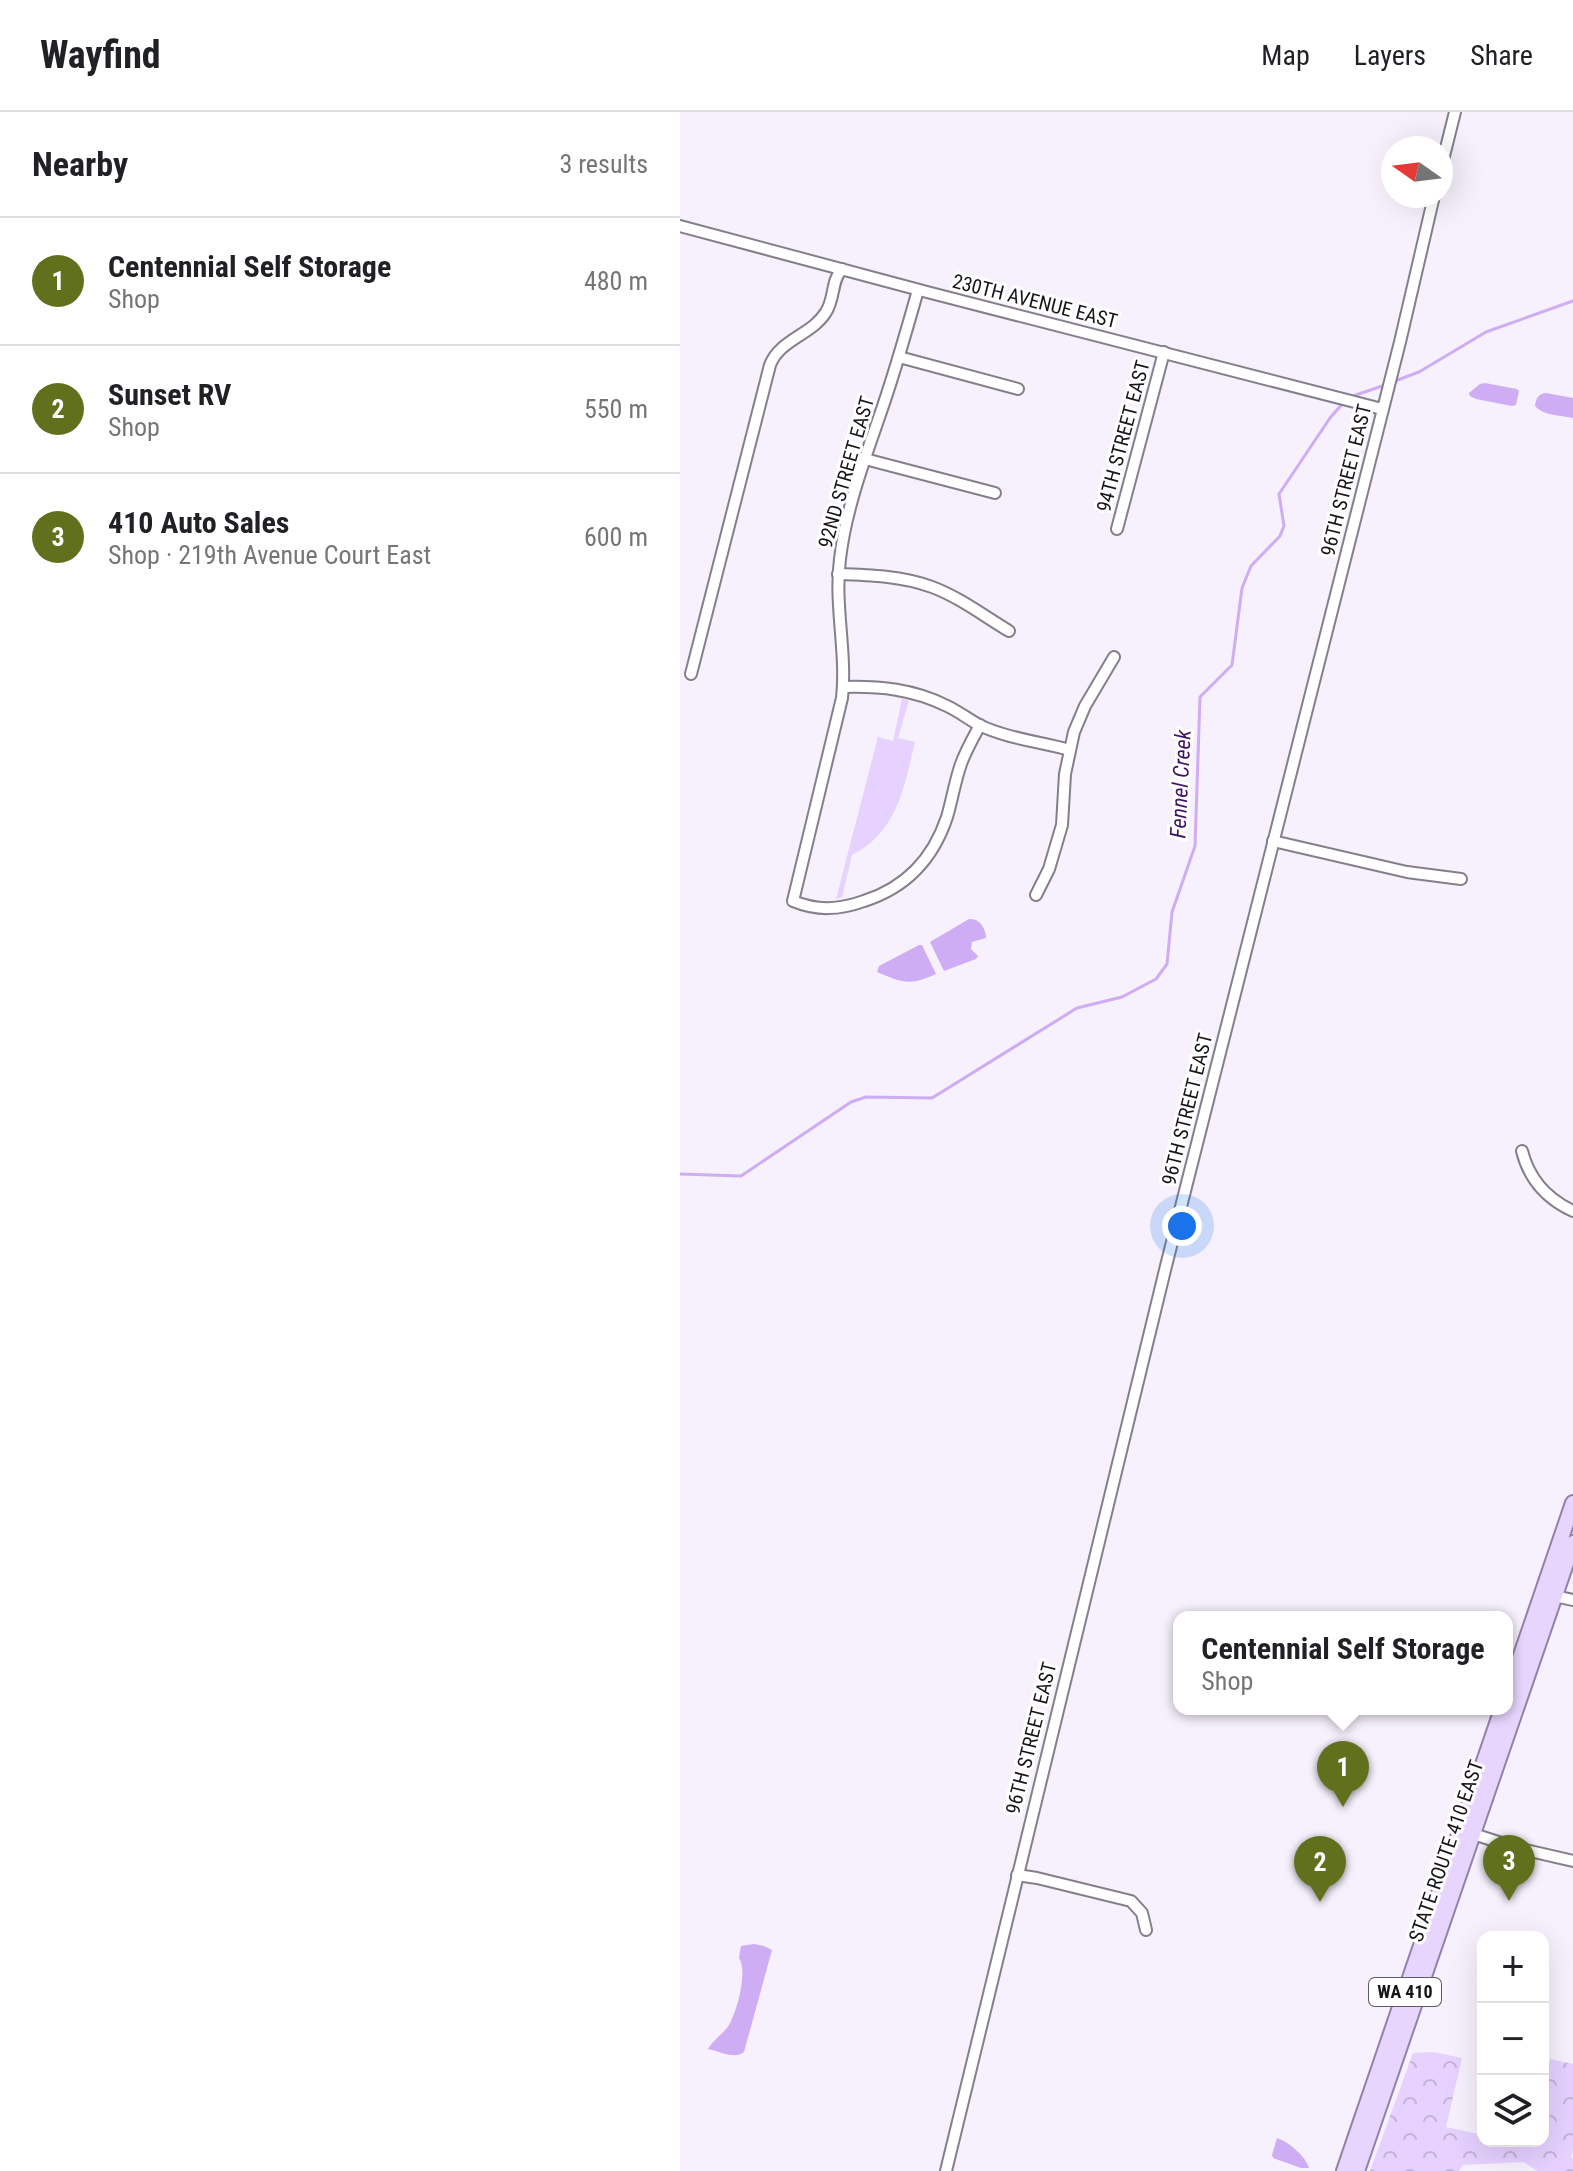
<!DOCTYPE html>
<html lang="en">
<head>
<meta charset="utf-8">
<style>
	body { margin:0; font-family:"Roboto Condensed",sans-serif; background:#f6f6f6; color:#202124 }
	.controls { position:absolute; right:24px; bottom:24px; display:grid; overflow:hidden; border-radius:16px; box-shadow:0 8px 32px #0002 }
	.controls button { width:72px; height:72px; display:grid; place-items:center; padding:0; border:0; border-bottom:2px solid #e0e0e0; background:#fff; color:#202124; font:40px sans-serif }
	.compass { position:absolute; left:701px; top:24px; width:72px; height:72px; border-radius:50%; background:#fff; box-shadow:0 8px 32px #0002; rotate:284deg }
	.you { position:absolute; left:502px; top:1114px; width:28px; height:28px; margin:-20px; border:6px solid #fff; border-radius:50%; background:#1a73e8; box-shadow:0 0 0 12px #1a73e833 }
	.badge { display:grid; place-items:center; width:52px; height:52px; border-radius:50%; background:#61701c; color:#fff; font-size:26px; font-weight:700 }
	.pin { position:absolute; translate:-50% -66px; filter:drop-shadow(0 2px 4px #0008) }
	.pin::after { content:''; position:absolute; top:42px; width:28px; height:24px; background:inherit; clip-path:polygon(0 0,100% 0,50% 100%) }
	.popup { position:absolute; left:493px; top:1499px; width:340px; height:104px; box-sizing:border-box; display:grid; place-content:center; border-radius:16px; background:#fff; filter:drop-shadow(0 2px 6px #0005); font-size:26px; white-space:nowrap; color:#757577 }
	.popup b { font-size:30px; color:#202124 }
	.popup::after { content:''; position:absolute; left:50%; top:100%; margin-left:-16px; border:16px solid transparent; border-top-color:#fff }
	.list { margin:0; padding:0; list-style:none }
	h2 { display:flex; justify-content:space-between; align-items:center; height:104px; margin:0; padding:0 32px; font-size:34px }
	h2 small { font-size:26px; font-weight:400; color:#757577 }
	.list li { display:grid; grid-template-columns:52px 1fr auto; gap:24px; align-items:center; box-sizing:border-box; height:128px; padding:0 32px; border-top:2px solid #e0e0e0 }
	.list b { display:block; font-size:30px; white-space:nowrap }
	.list p { margin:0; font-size:26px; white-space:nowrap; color:#757577 }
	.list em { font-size:26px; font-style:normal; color:#757577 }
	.icon { flex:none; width:44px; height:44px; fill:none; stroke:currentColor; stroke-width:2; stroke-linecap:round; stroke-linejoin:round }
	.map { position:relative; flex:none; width:893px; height:2059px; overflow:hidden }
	header { display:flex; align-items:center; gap:48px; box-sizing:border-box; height:112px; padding:0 40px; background:#fff; border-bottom:2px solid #e0e0e0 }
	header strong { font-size:38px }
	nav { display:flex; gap:44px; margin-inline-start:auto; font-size:28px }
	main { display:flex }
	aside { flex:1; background:#fff }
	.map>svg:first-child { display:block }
</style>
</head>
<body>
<header>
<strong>Wayfind</strong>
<nav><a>Map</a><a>Layers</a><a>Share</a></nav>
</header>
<main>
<aside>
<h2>Nearby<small>3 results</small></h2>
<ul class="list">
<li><span class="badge">1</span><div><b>Centennial Self Storage</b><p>Shop</p></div><em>480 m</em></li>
<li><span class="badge">2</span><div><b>Sunset RV</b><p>Shop</p></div><em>550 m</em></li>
<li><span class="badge">3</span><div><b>410 Auto Sales</b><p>Shop · 219th Avenue Court East</p></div><em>600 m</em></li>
</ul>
</aside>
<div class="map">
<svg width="893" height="2059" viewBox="0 0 893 2059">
	<defs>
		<pattern id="forest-crowns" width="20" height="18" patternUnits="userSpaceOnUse" patternTransform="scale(2)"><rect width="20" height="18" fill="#e6d1ff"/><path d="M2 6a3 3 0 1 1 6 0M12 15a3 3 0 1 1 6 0" fill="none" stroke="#c5b3da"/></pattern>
	</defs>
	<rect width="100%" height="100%" fill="#f6f1fd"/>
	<!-- green -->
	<path fill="#e6d1ff" d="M222,587l7,1 -11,38 17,4c-11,46 -18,90 -63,113l-10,42 -6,2 42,-162 15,4z"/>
	<!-- forest -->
	<path fill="url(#forest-crowns)" d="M753,1940l29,6 -16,69 32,7 5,-22v29h60v-67h4l3,-15 23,5v86l-2,8 2,1v12h-36l-13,-9 -61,3 -4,6h-89l43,-118z"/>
	<!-- water -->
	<g fill="#ceadf4">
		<path d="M805,271l32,6 2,2 -3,14 -4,1 -36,-7 -6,-3 -1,-3 11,-9z"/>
		<path d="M866,281l27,5v20c-13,-3 -29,-2 -38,-12 1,-8 3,-12 11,-13z"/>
		<path d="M289,807c11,-1 17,10 17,19l-14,4 -1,7 7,7 -2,3 -32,12 -14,-29z"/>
		<path d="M239,833h3l14,29c-26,12 -33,9 -59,-2l2,-6z"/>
		<path d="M74,1832l10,2 8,4 -28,102c-9,8 -25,-1 -36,-3 5,-9 15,-15 21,-24 8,-14 19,-53 10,-67l2,-12z"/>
		<path d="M597,2026c12,4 29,19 32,30h-8l-28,-10 -1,-3z"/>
	</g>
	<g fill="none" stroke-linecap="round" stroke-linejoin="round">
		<!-- stream -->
		<g stroke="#ceadf4" stroke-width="3">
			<path d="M715,269l24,-9 67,-40 87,-31"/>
			<path d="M670,285l38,-13"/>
			<path d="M0,1062l61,2 110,-74 15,-5 66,1 145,-90 45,-11 34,-18 11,-15 5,-52 23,-66 5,-149 32,-32 10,-77 9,-22 29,-30 4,-10 -5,-32 51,-76 14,-16"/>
		</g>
		<!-- minor casing -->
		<g stroke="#847f8a" stroke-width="14">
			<g id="minor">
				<path d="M761,56l14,-56"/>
				<path d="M0,114l247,66 455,117"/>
				<path d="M238,178c-11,39 -22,78 -35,116 -17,50 -37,101 -43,153 -6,46 7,93 2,139l-49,203c24,10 46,9 71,0 41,-13 69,-42 83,-84 5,-17 8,-36 14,-53 5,-14 12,-26 19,-39"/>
				<path d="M219,245l119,32"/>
				<path d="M185,347l130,34"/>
				<path d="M437,417l47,-177"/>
				<path d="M158,462c32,1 64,2 94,13 27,10 52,29 77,44"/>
				<path d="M11,562l79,-309c10,-26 42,-30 56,-53 9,-14 5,-31 16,-43"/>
				<path d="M163,575c37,-1 70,2 104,19 11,5 21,13 32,19 27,13 61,17 91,25"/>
				<path d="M593,729l134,31 54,7"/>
				<path d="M356,783l13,-26 13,-44 3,-51 9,-42 11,-26 29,-49"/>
				<path d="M842,1039c7,28 25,48 51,60"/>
				<path d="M875,1484l18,4"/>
				<path d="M787,1720l50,16 56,13"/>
				<path d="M337,1763l20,3 94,23 11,12 4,17"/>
				<path d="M266,2059l220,-905 234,-924 34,-146"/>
			</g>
		</g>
		<!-- major casing -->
		<g stroke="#9480ac" stroke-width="18">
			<g id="major">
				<path d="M827,1584l66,-193"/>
				<path d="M664,2059l158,-462"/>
				<path d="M677,2059l216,-628"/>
			</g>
		</g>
		<!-- minor -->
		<use href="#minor" stroke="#fff" stroke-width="10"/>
		<!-- major -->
		<use href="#major" stroke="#e7d5fd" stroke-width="14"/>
	</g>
	<g text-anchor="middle" stroke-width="6" stroke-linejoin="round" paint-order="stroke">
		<!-- shield labels -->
		<rect fill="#fff" stroke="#5d5b5e" stroke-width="2" x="689" y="1866" width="72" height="28" rx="6"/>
		<g font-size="18" font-weight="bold" fill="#171519">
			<text x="725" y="1886">WA 410</text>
		</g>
		<!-- street labels -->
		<g font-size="20" fill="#171519" stroke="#fff">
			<text transform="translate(355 189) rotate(14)" y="7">230TH AVENUE EAST</text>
			<text transform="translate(443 324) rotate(-75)" y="7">94TH STREET EAST</text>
			<text transform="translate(166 360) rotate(-74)" y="7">92ND STREET EAST</text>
			<text transform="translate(666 368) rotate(-76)" y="7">96TH STREET EAST</text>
			<text transform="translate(507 997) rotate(-76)" y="7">96TH STREET EAST</text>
			<text transform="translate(351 1626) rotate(-76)" y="7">96TH STREET EAST</text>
			<text transform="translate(766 1739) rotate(-71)" y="7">STATE ROUTE 410 EAST</text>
		</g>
		<!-- water labels -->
		<g font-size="22" font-style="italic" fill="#401263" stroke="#fff">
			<text transform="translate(500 672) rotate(-87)" y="8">Fennel Creek</text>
		</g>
	</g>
</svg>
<div class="controls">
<button>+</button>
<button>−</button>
<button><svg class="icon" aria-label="layers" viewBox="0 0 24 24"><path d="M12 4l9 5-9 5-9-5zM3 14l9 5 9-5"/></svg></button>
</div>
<svg class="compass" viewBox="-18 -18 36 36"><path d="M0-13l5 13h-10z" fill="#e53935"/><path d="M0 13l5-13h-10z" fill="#757577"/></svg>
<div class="you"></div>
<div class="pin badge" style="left:663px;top:1695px">1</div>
<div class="popup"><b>Centennial Self Storage</b>Shop</div>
<div class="pin badge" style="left:640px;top:1790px">2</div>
<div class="pin badge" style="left:829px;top:1789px">3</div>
</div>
</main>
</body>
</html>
